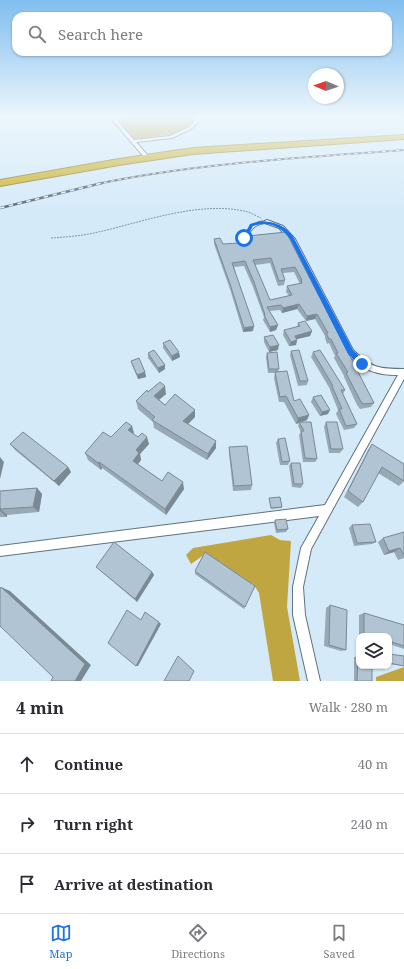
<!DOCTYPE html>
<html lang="en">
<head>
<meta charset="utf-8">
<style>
	body { margin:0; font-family:"Noto Serif",serif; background:#f7f7f7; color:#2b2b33 }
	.controls { position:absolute; right:12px; bottom:12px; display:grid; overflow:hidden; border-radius:8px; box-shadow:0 1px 3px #0004 }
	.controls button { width:36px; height:36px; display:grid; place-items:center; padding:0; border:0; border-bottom:1px solid #e1e1e2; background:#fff; color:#2b2b33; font:20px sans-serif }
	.compass { position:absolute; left:308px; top:68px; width:36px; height:36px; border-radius:50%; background:#fff; box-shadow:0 1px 3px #0004; rotate:272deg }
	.stop { position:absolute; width:12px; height:12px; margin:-9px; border:3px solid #1a73e8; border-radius:50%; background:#fff }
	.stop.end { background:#1a73e8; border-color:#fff; box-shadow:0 1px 4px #0008 }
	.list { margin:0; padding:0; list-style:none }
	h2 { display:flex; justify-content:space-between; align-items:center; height:52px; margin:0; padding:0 16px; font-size:17px }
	h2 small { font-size:13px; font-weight:400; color:#7c7c81 }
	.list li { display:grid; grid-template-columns:26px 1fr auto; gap:12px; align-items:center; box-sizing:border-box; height:60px; padding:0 16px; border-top:1px solid #e1e1e2 }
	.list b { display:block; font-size:15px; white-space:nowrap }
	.list em { font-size:13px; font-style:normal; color:#7c7c81 }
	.icon { flex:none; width:22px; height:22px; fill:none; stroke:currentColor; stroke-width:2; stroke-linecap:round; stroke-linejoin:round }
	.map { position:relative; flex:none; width:404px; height:681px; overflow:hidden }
	.search { position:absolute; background:#fff; box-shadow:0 1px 3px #0004; left:12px; right:12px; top:12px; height:44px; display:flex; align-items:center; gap:10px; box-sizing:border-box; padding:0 14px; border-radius:12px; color:#7c7c81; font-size:15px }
	.sheet { height:232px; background:#fff }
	nav { display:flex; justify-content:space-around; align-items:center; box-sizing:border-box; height:56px; border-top:1px solid #e1e1e2; background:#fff; font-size:11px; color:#7c7c81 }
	nav a { display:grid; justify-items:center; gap:2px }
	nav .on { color:#1a73e8 }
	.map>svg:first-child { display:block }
</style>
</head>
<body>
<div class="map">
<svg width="404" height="681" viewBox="0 0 404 681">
	<rect width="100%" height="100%" fill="#d5eaf9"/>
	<!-- forest -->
	<g fill="#bfa641">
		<path d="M127,116h72l-16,14 -9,4 -40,5 -14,-15 2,-5z"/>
		<path d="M271,535l9,5 11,1 -4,66 13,74h-27l-14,-88 -5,-8 -49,-31 -14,10 -5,-9 7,-7z"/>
		<path d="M404,667v14h-28v-4z"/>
	</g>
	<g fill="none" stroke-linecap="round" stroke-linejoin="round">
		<!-- lane casing -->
		<g stroke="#5f727f" stroke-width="4">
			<path id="lane" d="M240,242c11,-10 9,-19 27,-20"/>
		</g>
		<!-- street casing -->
		<g stroke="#5f727f" stroke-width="2">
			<g id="street">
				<path d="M109,116h4l21,24 36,-4 19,-9 10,-11h5l-13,13 -19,9 -36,4 13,15 -2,1h-2z"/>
				<path d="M267,220l16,6 12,13 58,111c18,18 26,19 51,19v10l-93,170 -8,38 2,28 15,66h-12l-15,-66v-28l8,-39 18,-32 -319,40v-10l325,-41 73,-130c-23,0 -34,-5 -51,-21l-57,-114 -11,-12 -14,-5v-2z"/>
			</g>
		</g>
		<!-- highway casing -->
		<g stroke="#907f27" stroke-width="2">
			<path id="highway" d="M404,135v4l-211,15 -74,11 -119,21v-6l119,-21 74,-11z"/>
		</g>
		<!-- path -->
		<path stroke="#8695a1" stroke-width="1" stroke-dasharray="2 1" stroke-linecap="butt" d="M51,238c14,-1 29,-2 43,-5 46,-10 102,-32 150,-22 6,1 12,5 17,7"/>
		<!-- lane -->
		<use href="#lane" stroke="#fff" stroke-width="2.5"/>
		<!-- street -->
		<use href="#street" fill="#fff" fill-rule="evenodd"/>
		<!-- highway -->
		<use href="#highway" fill="#ceb026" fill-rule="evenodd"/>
		<!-- rail-far1 casing -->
		<g stroke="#5d6972" stroke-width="2">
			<path id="rail-far1" d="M97,184c101,-21 204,-26 307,-34"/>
		</g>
		<!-- rail casing -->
		<g stroke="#5d6972" stroke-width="2.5">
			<path id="rail" d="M0,208l102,-25"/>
		</g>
		<!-- rail-far1 -->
		<use href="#rail-far1" stroke="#e9f6ff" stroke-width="1" stroke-dasharray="3.5" stroke-linecap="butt"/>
		<!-- rail -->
		<use href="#rail" stroke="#e9f6ff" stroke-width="1.5" stroke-dasharray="4.5" stroke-linecap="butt"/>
	</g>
	<!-- wall -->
	<g fill="#97a9b5" fill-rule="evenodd">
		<path d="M286,232l88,171 -3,4 -11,2 -3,-4 -13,-28v-1l-10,-18 1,-3 -1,-1 -5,-11 -2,1 -2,-6v-2l-10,-17 -9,2 -9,-12 -15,4 -2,-3 -11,1 9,14 -2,5 -6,2 -7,-12 1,-3 -11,-30 -9,-21 -10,1 19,64 -10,1 -13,-43 -16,-45v-5l9,5 15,-1v-3l10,-1v-3zM270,263l8,23 6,-1 1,-5 -2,-7 11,-1 6,12 -13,2 -1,6 3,4 -19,4 -15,-35z"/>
		<path d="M298,323l14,8 -2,5 -13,3 -1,6 -7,1 -6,-11 1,-5 13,-3z"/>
		<path d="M264,337l14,13 -9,2 -5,-10z"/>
		<path d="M163,343l17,14 -8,4 -9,-13z"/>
		<path d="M291,351l17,30 -1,4 -9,1 -8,-31z"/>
		<path d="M313,352l32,38 -2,4 14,30 -3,4 -10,2 -8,-16 2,-4 -8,-20v-1l-19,-32z"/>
		<path d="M148,353l17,12v4l-6,4 -11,-15z"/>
		<path d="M267,353l12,16 -1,3 16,29 15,14 -2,5 -6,2 16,37 -2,3h-12l-4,-27 2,-3 -3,-6 1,-3 -3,1 -12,-22h-5l-5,-24 1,-5h-7l-2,-16z"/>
		<path d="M131,361l14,11 1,5 -8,2 -6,-14z"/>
		<path d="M148,392l18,2 -7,6 6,5 30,5v7l-7,7 28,17v7l-9,12 -53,-32 -1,-6 -15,-13 -2,-8z"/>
		<path d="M313,397l15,17 -8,2 -9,-14z"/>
		<path d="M326,422l17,27 -3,4h-11l-5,-26z"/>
		<path d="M132,426l1,8 16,10 -9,10 1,6 -3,4 24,17 22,8 -18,26 -64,-47 -1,2 -13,-10 -3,-7 26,-16z"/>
		<path d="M278,439l12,22 -2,4h-8l-4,-22z"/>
		<path d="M10,444l58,23 3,5 -12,14 -44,-36z"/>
		<path d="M372,444l32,37 -5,5 -21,-13 -15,29 -5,5 -14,-10 24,-47z"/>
		<path d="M229,447l23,38 -1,5 -18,1 -4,-38z"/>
		<path d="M291,463l12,21 -2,4 -9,-1 -3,-21z"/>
		<path d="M37,488l5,6 -3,18 -32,3v2h-7v-26z"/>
		<path d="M269,498l13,9 -1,1 -10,1 -2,-10z"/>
		<path d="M275,520l13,9 -2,3 -10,1 -2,-10z"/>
		<path d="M352,525l24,17 -4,2 -18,2 -5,-18z"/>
		<path d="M404,532v26l-6,2 -4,-8 -10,3 -6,-13 5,-4z"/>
		<path d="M96,567l56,5 2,3 -17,27z"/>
		<path d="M195,571l50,36 -1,2 -49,-35z"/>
		<path d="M330,605l16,45 -5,1 -17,-5 2,-38z"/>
		<path d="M364,613l40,12v24l-15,-5v-8h-26l-4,-1v-20z"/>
		<path d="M389,654l15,2v10l-15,-2z"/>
		<path d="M358,656l14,25h-18v-24z"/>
	</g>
	<!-- shaded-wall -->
	<g fill="#7b8994">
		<path d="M299,304l-2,5 -15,4 1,-5z"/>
		<path d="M317,314l-2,5 -9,2 1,-5z"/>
		<path d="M278,325l-2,5 -6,2v-5z"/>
		<path d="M254,326l-1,5 -10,1 1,-4z"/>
		<path d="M312,331l-2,5 -17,4 2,-4z"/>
		<path d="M297,340l-1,5 -7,1 2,-4z"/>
		<path d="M279,345l-1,5 -9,2 1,-5z"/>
		<path d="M179,352l1,5 -8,4v-5z"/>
		<path d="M165,365v4l-6,4 -1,-5z"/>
		<path d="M145,372l1,5 -8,2 -1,-4z"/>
		<path d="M165,386l1,8 -11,9 -1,-7z"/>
		<path d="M195,410v7l-11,11 -1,-7z"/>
		<path d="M330,410l-2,4 -8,2 2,-4z"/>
		<path d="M309,415l-2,5 -11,4 2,-6z"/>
		<path d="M132,426l2,7 -4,4 -2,-7z"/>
		<path d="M147,437l2,7 -9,10 1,6 -6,8 -2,-7 3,-11z"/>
		<path d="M216,441v7l-9,12 1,-6z"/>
		<path d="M0,457l4,5 -4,17z"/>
		<path d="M99,462l3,6 -1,2 -3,-7z"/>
		<path d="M68,467l3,5 -12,14 -5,-5z"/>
		<path d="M183,482l1,7 -18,26 -1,-6z"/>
		<path d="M37,488l5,6 -3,18 -6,-5z"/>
		<path d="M0,509l7,6v2l-7,-6z"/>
		<path d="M400,548l-6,4 -10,3 5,-4z"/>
		<path d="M152,572l2,3 -17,27 -2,-3z"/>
		<path d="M1,587l9,4 81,74 -10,16h-6z"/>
		<path d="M159,622l2,2 -23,42h-2z"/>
	</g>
	<!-- building -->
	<g fill="#b0c4d3" stroke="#7b8994" fill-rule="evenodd">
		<path d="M286,232l88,171 -11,1 -3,-4 -14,-27 2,-1 -12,-19h2l-7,-14h-2l-3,-6h2l-11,-19 -10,2 -8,-12 -16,4 -2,-3 -14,2 11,18 -8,2 -6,-12h1l-11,-33 -9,-21 -13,2 22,63 -10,2 -14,-44 -16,-45 6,-1 3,6 16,-1 -1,-3 10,-1v-3zM271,258l8,23 6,-1 -4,-11 14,-2 7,13 -1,1 1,2 -15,3 5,9 -22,5 -17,-40z"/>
		<path d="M305,321l7,10 -17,5 2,4 -6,2 -7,-12 16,-4 -2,-3z"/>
		<path d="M273,335l6,10 -9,2 -6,-10z"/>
		<path d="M170,340l9,12 -7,4 -9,-13z"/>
		<path d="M154,350l11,15 -7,3 -10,-15z"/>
		<path d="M299,350l9,31h-8l-9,-30z"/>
		<path d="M320,350l25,40h-4l16,34 -11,2 -7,-17h3l-10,-23h1l-20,-34z"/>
		<path d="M277,352l2,17h-10l-2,-16z"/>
		<path d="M139,358l6,14 -8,3 -6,-14z"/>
		<path d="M287,371l7,30 6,-2 9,16 -11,3 -12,-22 -6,1 -5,-25z"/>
		<path d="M160,382l5,4 -11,10 11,9 10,-11 20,16 -12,11 33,20 -8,13 -56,-34 3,-3 -19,-16 11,-11 1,2z"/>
		<path d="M321,395l9,15 -8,2 -9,-15z"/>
		<path d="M126,422l6,4 -4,4 10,7 4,-4 5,4 -11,13 3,3 -6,8 29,20 6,-9 15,10 -18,27 -66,-47 -1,1 -13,-10 18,-21 8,5z"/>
		<path d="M299,422h12l6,37 -12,-1 -4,-27h3z"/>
		<path d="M326,422h11l6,27h-12z"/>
		<path d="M23,432l45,35 -14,14 -44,-37z"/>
		<path d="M285,438l5,23 -8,1 -4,-23z"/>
		<path d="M372,444l32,20v17l-22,-14 -19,35 -15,-11z"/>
		<path d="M247,446l5,39 -18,1 -5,-39z"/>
		<path d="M291,463h9l3,21h-9z"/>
		<path d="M37,488l-4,19 -33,2v2v-20z"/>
		<path d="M280,497l2,10 -11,1 -2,-10z"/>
		<path d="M286,519l2,10 -11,1 -2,-10z"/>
		<path d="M370,524l6,18 -19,1 -5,-18z"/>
		<path d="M404,532v23l-4,-7 -11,3 -6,-13z"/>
		<path d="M114,542l38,30 -17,27 -39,-32z"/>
		<path d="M205,552l50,34 -10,21 -50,-36z"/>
		<path d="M1,587l84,77 -10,17h-24l2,-4 -53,-51v-37z"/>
		<path d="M330,605l17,5 -1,40 -17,-5z"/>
		<path d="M127,610l14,10 4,-8 14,10 -23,44 -28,-23z"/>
		<path d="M364,613l40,12v21l-15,-5v-5h-17l-8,-2z"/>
		<path d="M389,654l15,2v10l-15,-3z"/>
		<path d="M178,656l16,15 -5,10h-25z"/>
		<path d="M358,656l1,1v9h13v15h-15z"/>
	</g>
	<!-- sky -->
	<linearGradient id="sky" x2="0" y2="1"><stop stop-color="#80bef0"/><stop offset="0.55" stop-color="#ecf6fc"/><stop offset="1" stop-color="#ecf6fc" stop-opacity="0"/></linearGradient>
	<rect width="404" height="212" fill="url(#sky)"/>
	<!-- route -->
	<path fill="#1a73e8" d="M261,221c15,1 24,4 33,17l59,112 12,12v4h-5l-12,-12 -58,-115c-10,-13 -21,-18 -37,-13l-7,13h-4l8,-15z"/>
</svg>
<div class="controls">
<button><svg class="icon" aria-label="layers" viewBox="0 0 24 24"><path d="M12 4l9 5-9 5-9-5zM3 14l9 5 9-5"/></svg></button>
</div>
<svg class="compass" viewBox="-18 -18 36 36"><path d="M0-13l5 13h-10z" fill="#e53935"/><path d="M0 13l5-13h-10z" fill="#7c7c81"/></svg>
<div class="stop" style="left:244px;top:238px"></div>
<div class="stop end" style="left:362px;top:364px"></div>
<div class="search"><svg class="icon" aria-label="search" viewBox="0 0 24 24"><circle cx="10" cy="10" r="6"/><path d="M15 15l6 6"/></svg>Search here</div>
</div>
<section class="sheet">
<h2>4 min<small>Walk · 280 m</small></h2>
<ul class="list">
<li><svg class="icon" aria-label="ahead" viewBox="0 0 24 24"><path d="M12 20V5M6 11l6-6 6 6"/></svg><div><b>Continue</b></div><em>40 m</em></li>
<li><svg class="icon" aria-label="right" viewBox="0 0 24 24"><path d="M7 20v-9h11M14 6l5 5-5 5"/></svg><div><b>Turn right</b></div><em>240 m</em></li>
<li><svg class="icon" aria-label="arrive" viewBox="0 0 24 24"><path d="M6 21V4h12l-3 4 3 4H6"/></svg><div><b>Arrive at destination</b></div></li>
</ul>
</section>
<nav>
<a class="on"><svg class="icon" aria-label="map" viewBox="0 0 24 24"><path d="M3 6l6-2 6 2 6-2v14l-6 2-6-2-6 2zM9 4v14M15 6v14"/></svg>Map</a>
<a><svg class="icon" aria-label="directions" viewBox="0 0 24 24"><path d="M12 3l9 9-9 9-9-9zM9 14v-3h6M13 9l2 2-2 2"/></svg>Directions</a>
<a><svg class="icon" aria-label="saved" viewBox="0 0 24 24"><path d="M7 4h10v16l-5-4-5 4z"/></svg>Saved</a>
</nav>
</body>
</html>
